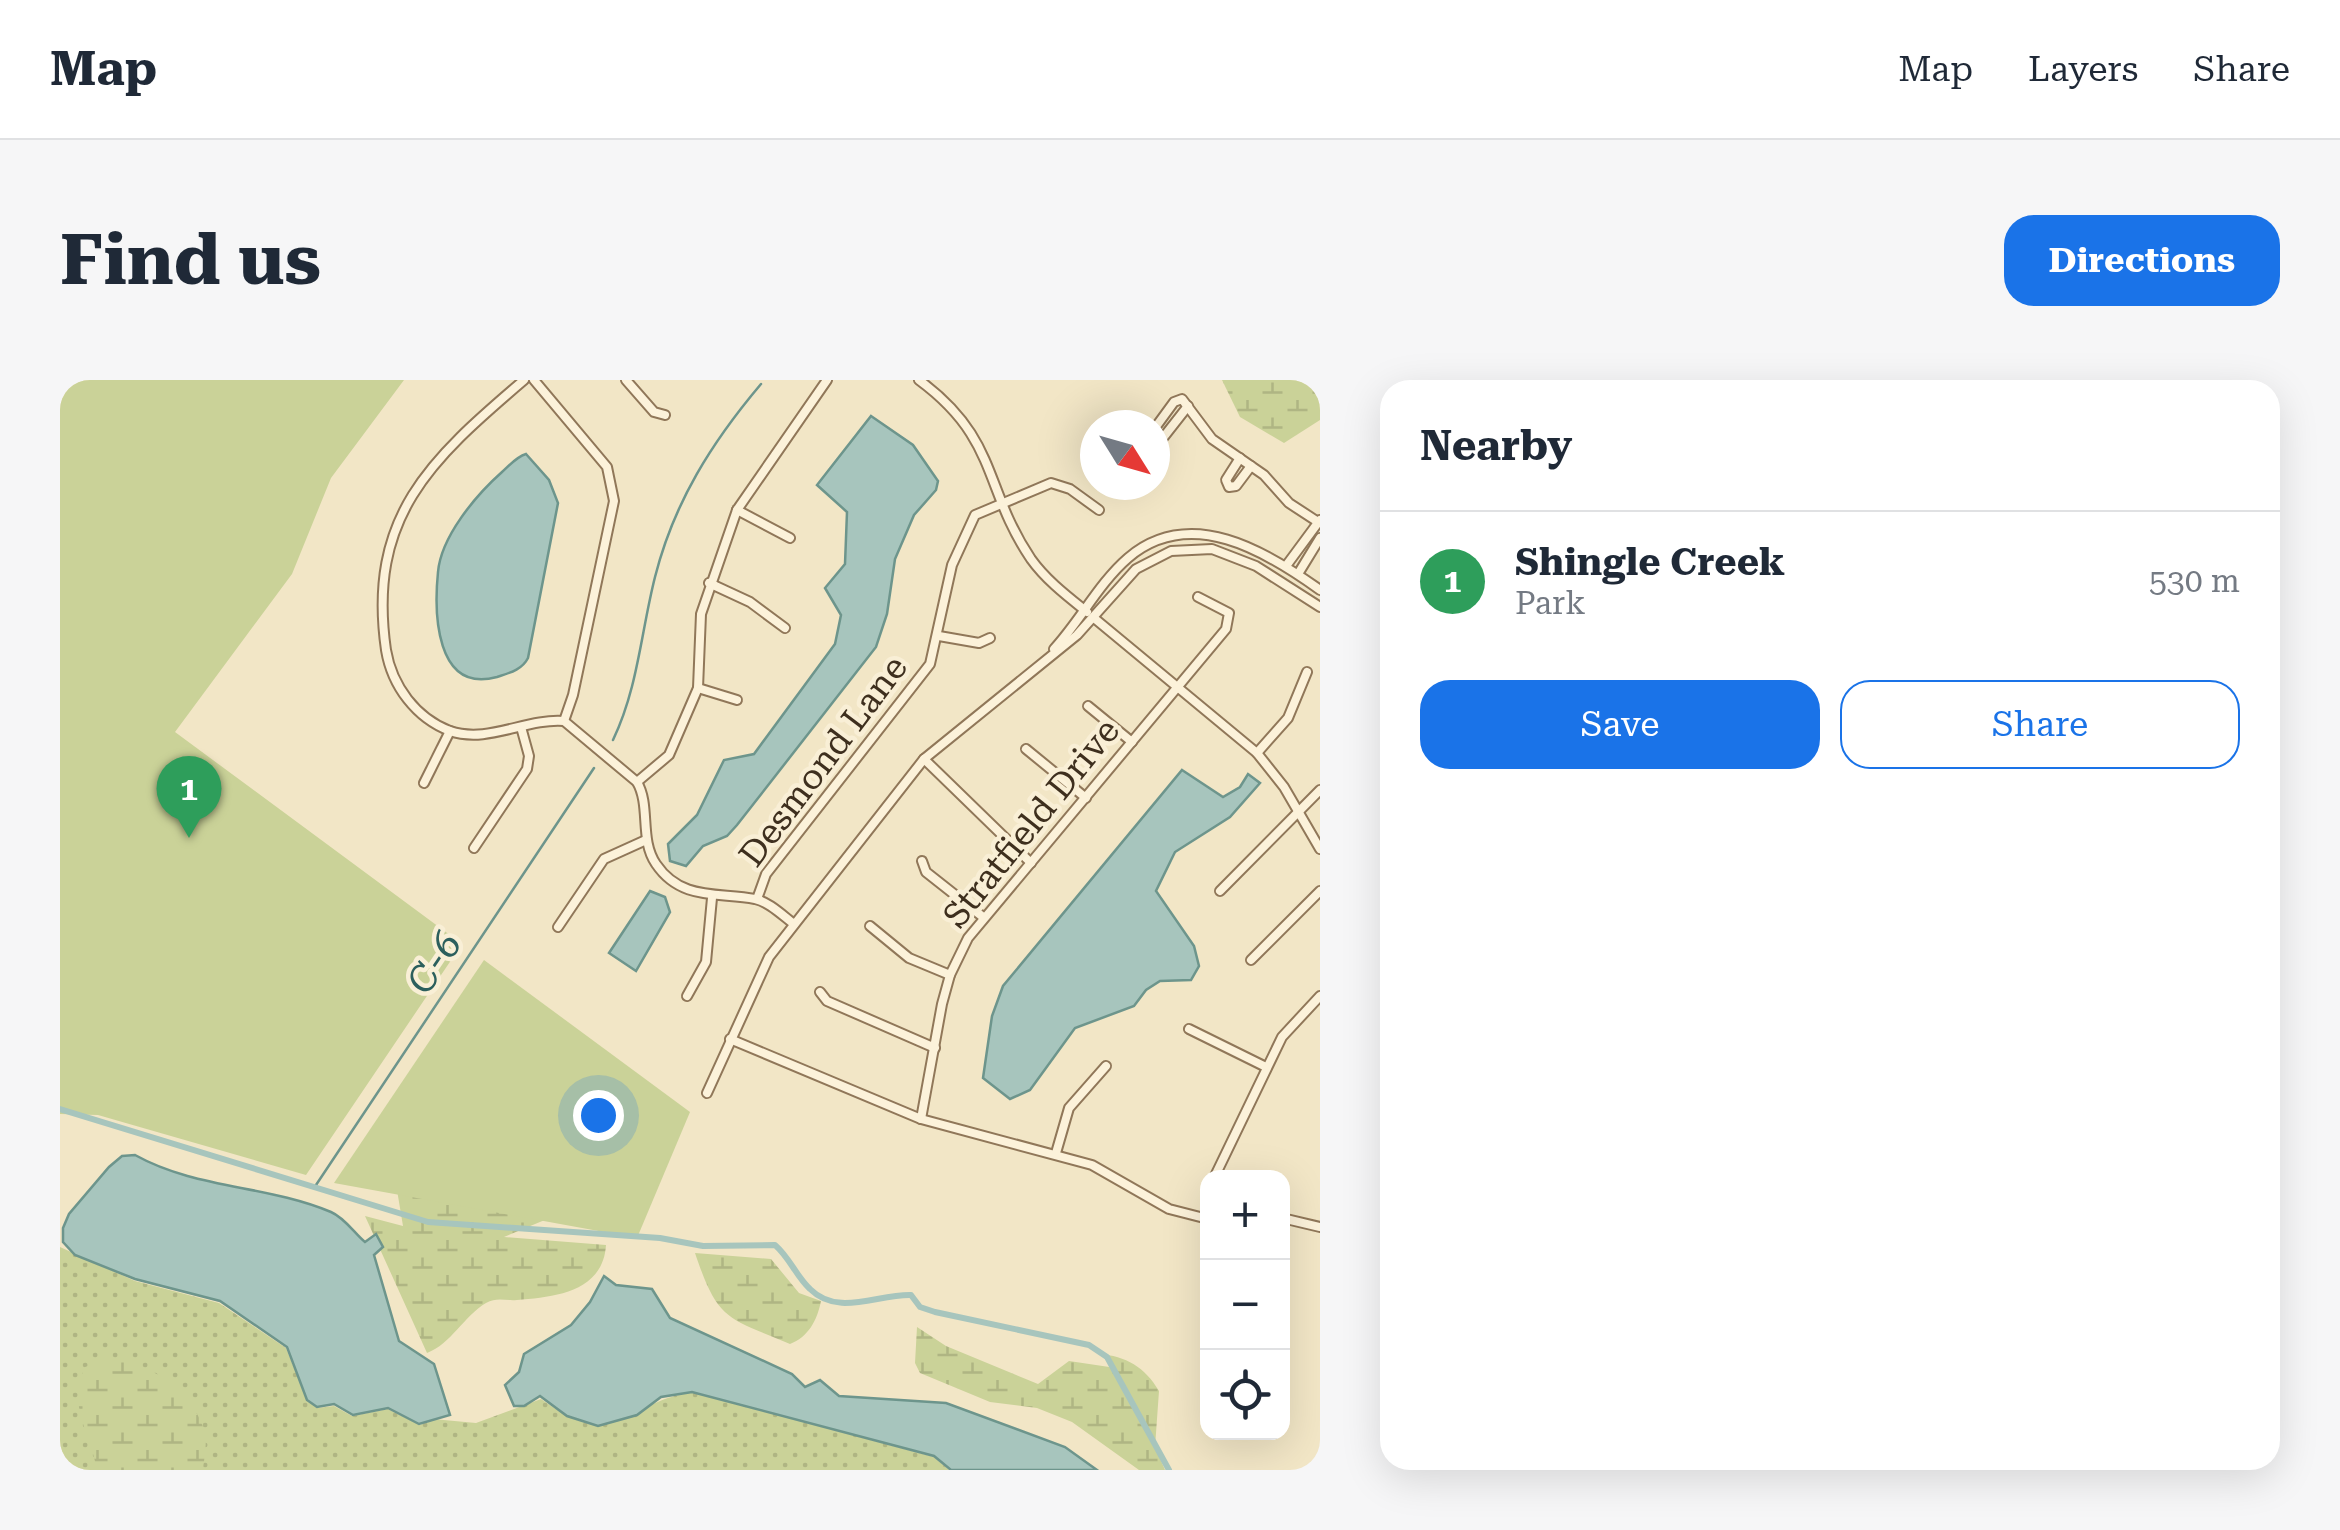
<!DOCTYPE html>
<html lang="en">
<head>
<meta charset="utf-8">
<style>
	body { margin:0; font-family:"Roboto Serif",serif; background:#f6f6f7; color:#1f2937 }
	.controls { position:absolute; right:30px; bottom:30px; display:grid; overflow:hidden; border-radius:20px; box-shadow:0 10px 40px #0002 }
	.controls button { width:90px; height:90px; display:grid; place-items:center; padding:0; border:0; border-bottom:2px solid #e0e1e3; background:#fff; color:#1f2937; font:50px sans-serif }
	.compass { position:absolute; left:1020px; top:30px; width:90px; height:90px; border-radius:50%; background:#fff; box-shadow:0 10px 40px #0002; rotate:127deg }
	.you { position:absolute; left:538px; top:735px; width:35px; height:35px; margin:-25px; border:8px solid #fff; border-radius:50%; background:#1a73e8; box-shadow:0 0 0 15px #1a73e833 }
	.badge { display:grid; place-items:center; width:65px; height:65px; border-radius:50%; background:#1a73e8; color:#fff; font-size:32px; font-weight:700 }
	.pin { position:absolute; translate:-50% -82px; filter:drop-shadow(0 2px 5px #0008) }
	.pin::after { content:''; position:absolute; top:52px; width:35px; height:30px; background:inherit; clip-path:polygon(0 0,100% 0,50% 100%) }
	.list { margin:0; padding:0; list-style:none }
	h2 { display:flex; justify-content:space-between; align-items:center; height:130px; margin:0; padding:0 40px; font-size:42px }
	h2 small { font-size:32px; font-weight:400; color:#747a83 }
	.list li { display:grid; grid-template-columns:65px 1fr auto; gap:30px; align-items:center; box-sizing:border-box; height:140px; padding:0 40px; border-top:2px solid #e0e1e3 }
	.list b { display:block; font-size:38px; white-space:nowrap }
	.list p { margin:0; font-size:32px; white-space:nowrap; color:#747a83 }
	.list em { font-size:32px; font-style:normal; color:#747a83 }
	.actions { display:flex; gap:20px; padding:30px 40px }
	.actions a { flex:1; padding:22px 0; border:2px solid #1a73e8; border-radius:30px; text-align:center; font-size:35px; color:#1a73e8 }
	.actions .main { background:#1a73e8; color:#fff }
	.icon { flex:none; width:55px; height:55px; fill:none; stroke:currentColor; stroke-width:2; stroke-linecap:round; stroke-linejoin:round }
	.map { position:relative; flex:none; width:1260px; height:1090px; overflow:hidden; border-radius:30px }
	header { display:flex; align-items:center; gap:60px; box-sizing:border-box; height:140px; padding:0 50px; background:#fff; border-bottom:2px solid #e0e1e3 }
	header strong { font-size:48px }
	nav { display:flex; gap:55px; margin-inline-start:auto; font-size:35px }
	.intro { display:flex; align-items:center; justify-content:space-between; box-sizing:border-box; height:240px; padding:0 60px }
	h1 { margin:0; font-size:70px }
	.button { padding:25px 45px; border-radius:30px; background:#1a73e8; color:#fff; font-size:35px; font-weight:700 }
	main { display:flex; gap:60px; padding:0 60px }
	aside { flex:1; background:#fff; border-radius:30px; box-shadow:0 10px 40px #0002 }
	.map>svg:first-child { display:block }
</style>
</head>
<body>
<header>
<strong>Map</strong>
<nav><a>Map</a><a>Layers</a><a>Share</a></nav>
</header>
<div class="intro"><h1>Find us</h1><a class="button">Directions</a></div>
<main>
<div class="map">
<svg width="1260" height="1090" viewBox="0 0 1260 1090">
	<defs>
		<pattern id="grass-dots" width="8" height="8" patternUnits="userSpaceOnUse" patternTransform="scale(2.5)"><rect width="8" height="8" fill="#cad298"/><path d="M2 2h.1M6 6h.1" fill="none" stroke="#afb583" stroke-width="1.8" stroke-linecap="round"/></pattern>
		<pattern id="wetland-marsh" width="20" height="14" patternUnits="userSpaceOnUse" patternTransform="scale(2.5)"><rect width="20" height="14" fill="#cad298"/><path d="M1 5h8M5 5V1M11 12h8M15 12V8" fill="none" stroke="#afb583"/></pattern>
	</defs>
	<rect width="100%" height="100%" fill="#f2e6c6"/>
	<!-- grass -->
	<path fill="url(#grass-dots)" d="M0,867l75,34 84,22 67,45 21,52 10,8 17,-2 18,10 36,-7 32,16 13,-6 43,4 65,-24c76,54 80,5 151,-7l242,65 15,13h-889z"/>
	<!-- wetland -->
	<g fill="url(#wetland-marsh)">
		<path d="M1162,0h98v40l-36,23 -44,-26z"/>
		<path d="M337,810l196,10 -89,37 102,8c-3,47 -51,52 -89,55 -12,1 -20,-3 -31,3 -22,13 -35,41 -59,50l-62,-137 38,10z"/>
		<path d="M635,873l76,6 28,34 22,8c-4,20 -13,36 -31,43 -64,-27 -72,-23 -95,-91z"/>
		<path d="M857,947l29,19 92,38 31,-23 47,7 -17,-14c27,2 46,13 60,37l-4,56 10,23h-26l-67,-48 -35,-14 -47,-6 -70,-29 -5,-10z"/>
		<path d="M55,978c38,8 77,33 89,72 4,12 0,28 -1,40h-106c-7,-39 -30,-63 -12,-103z"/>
	</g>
	<!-- green -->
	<g fill="#cad298">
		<path d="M0,0h344l-73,98 -39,96 -117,158 287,212 -156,231 -208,-60 -38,-1z"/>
		<path d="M424,580l206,152 -53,126 -303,-55z"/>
	</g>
	<!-- water -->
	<g fill="#a7c5bd" stroke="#6d958c" stroke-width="2.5">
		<path d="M811,36l42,29 25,36 -2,9 -22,25 -19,44 -8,55 -11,33 -139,178 -10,11 -24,10 -17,20 -16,-5 -2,-17 29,-29 27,-55 30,-6 81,-110 6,-29 -16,-27 20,-24 2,-52 -30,-27z"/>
		<path d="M466,74l23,26 9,23 -30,155c-6,12 -19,15 -31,19 -62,17 -63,-65 -59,-105 3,-35 37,-76 64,-100 8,-7 14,-15 24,-18z"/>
		<path d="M1122,390l41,27 17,-10 8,-13 12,9 -30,34 -55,35 -19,39 38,55 5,20 -8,14 -31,1 -14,9 -12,16 -59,22 -45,62 -20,9 -27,-21 9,-62 11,-30z"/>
		<path d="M590,511l15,6 5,15 -34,59 -27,-18z"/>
		<path d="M75,775c61,34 132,30 196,57 14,6 24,22 34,30l11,-8 7,13 -9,8 25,86 35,23 16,51 -31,9 -31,-16 -35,7 -19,-11 -17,3 -10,-7 -20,-53 -67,-46 -85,-22 -60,-24 -12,-13v-14l6,-14 40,-47 13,-11z"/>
		<path d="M544,896l12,9 36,4 18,29 122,56 13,13 15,-7 19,16 107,7 119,44 32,23h-146l-17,-14 -242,-64 -31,5 -24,18 -39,11 -31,-10 -27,-20 -16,10h-10l-9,-21 14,-13 5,-18 47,-29 19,-23z"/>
	</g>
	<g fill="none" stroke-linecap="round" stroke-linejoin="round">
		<!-- stream -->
		<g stroke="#6d958c" stroke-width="2.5">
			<path d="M553,360c25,-52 28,-108 42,-163 19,-75 57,-135 106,-193"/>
			<path d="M256,805l278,-417"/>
		</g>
		<!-- canal -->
		<path stroke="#a7c5bd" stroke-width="6" d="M0,729l368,113 232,16 43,8 72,-1c15,13 21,31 35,44 28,28 67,5 101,6l9,12 15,5 154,33 18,12 62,113"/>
		<!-- minor casing -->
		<g stroke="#907759" stroke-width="12">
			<g id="minor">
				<path d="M464,0c-94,80 -157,137 -138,270 6,36 30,68 64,81 38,13 76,-13 114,-10l73,61c14,24 2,57 19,82 25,37 62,28 99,35 14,3 27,16 39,25"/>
				<path d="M474,0l73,87 7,34 -41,194 -9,26"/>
				<path d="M566,0l28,32 11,3"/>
				<path d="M859,0c80,59 64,108 112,179 15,21 36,37 56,53"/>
				<path d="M1095,48l19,-26 8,-3 30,40 52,36 25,28 29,19"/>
				<path d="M1095,68l33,-42"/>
				<path d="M1180,78l-14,22 3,7 7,-1 15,-20"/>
				<path d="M677,130l53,28"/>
				<path d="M1226,186l34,-46"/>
				<path d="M1238,194l22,-36"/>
				<path d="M649,203l41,19 35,26"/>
				<path d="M1034,238l163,135 27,34 36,62"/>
				<path d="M879,256l40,7 11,-5"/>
				<path d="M994,269c26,-28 45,-66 74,-91 62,-53 138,-7 192,32"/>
				<path d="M638,308l39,12"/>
				<path d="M1028,326l44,36"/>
				<path d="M966,369l60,49"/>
				<path d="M1197,373l31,-35 19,-46"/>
				<path d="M864,379l107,104"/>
				<path d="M577,402l32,-27 29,-67 3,-74 36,-104 90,-130"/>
				<path d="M364,403l26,-52"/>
				<path d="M414,468l53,-79 2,-13 -8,-29"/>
				<path d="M862,481l4,11 57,45"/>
				<path d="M1160,511l100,-101"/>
				<path d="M697,519l9,-25 164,-210 22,-99 23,-50 76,-32 19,6 29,21"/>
				<path d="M810,546l39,32 41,17"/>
				<path d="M498,547l46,-68 42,-19"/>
				<path d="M1191,580l69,-69"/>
				<path d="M760,612l7,9 108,47"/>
				<path d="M627,616l19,-34 6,-64"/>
				<path d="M1129,649l77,38"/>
				<path d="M670,659l191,80 171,46 77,44 39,10"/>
				<path d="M647,713l62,-136 155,-198 153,-124 59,-66 35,-18 41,-2 44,17 64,41"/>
				<path d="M861,739l21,-115 8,-29 18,-37 258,-309 3,-16 -31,-16"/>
				<path d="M996,773l13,-45 37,-42"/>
				<path d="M1154,798l68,-141 38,-41"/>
				<path d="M1222,838l38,9"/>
			</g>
		</g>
		<!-- minor -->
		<use href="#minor" stroke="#fcf2da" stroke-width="8"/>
	</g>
	<g text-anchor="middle" stroke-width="9" stroke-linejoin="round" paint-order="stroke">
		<!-- street labels -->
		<g font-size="35" fill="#3e2f1e" stroke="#f9efd6">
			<text transform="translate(763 381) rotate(-53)" y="12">Desmond Lane</text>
			<text transform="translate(971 443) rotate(-51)" y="12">Stratfield Drive</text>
		</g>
		<!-- water labels -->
		<g font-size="38" font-style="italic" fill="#2c5f5d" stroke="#f9efd6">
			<text transform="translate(374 583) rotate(-56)" y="13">C-6</text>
		</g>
	</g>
</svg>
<div class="controls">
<button>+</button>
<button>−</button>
<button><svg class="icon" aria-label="locate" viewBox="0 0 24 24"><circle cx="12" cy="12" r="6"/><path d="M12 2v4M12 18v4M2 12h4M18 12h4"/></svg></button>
</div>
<svg class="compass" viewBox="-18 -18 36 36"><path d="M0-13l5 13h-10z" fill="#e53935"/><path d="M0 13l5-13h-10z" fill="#747a83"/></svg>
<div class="you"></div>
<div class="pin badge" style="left:129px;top:458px;background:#2e9e5b">1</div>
</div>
<aside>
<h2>Nearby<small></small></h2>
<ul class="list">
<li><span class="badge" style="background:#2e9e5b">1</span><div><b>Shingle Creek</b><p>Park</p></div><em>530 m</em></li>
</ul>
<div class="actions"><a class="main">Save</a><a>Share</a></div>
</aside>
</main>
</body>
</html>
